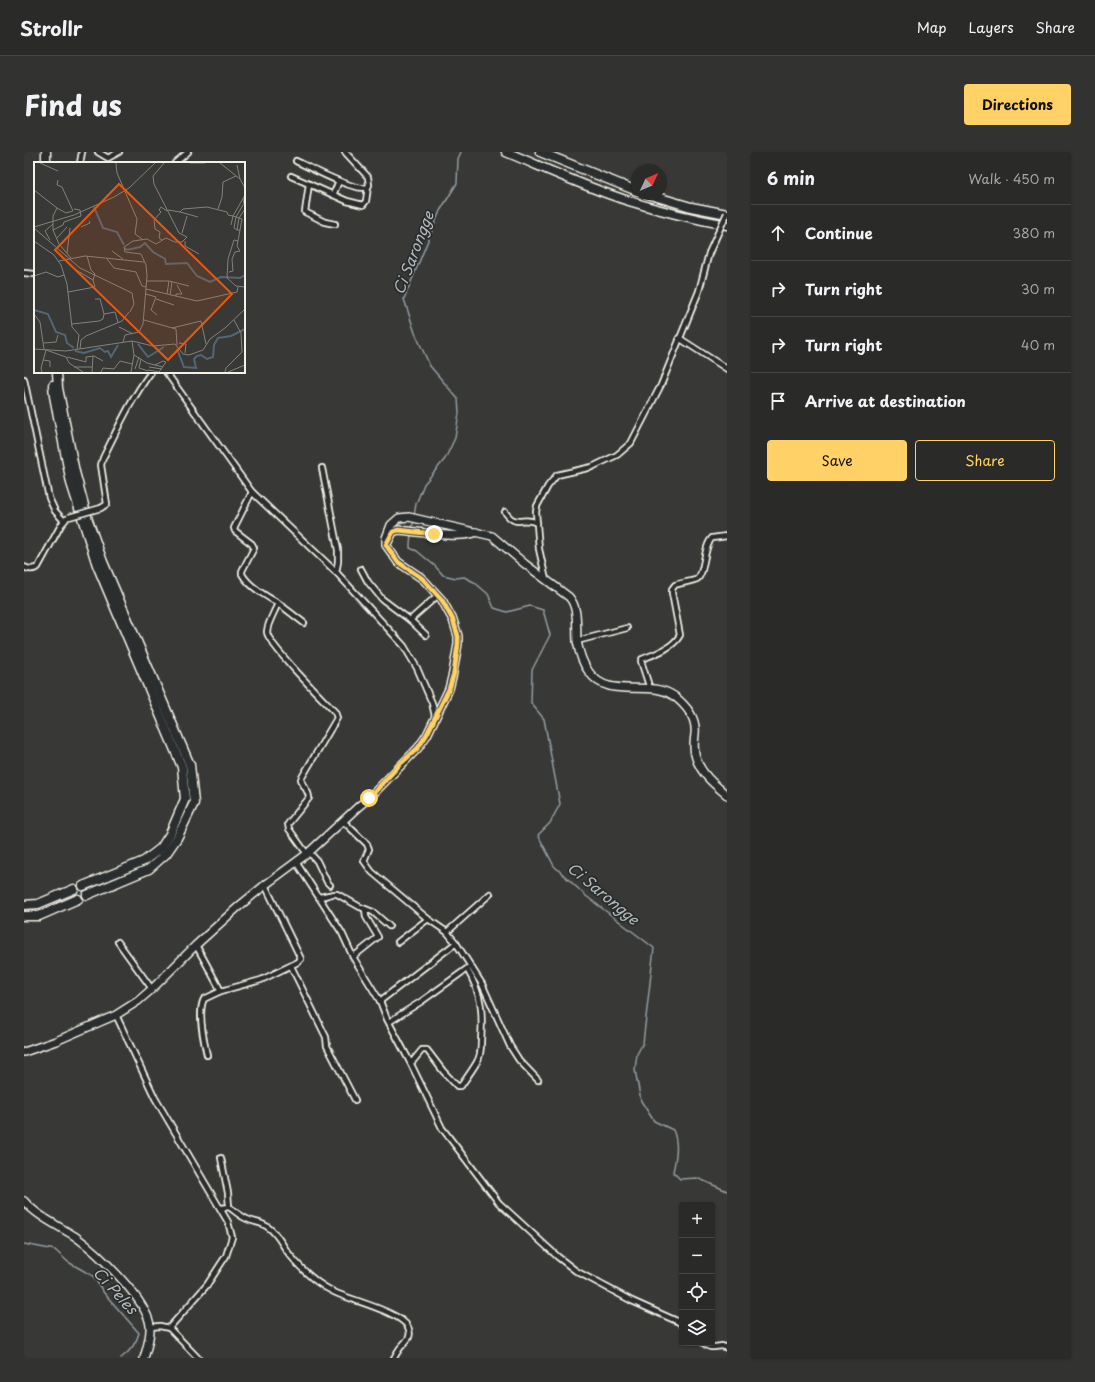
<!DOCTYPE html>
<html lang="en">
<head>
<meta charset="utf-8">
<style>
	body { margin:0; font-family:"Playpen Sans",sans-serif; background:#323230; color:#f1f3f6 }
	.controls { position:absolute; right:12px; bottom:12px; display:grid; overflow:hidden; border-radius:4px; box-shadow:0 1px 3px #0004 }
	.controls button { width:36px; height:36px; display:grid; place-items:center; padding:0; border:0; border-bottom:1px solid #464645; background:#2a2a28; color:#f1f3f6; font:20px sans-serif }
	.compass { position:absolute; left:607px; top:12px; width:36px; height:36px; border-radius:50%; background:#2a2a28; box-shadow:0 1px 3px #0004; rotate:46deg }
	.stop { position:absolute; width:12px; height:12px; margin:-9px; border:3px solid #ffd166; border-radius:50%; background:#fff }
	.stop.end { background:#ffd166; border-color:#fff; box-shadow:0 1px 4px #0008 }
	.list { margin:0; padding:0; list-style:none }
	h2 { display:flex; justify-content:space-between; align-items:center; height:52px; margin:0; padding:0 16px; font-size:17px }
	h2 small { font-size:13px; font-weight:400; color:#a5a7a8 }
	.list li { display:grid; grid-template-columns:26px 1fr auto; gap:12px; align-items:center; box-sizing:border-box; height:56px; padding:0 16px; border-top:1px solid #464645 }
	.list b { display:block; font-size:15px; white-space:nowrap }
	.list em { font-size:13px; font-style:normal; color:#a5a7a8 }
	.actions { display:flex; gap:8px; padding:12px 16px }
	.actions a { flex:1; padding:9px 0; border:1px solid #ffd166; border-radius:4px; text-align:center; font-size:14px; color:#ffd166 }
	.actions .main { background:#ffd166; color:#111 }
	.icon { flex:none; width:22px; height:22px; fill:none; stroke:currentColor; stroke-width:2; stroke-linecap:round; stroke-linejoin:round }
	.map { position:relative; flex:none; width:703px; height:1206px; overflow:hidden; border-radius:4px }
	header { display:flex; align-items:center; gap:24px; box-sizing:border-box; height:56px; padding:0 20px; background:#2a2a28; border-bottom:1px solid #464645 }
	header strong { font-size:19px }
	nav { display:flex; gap:22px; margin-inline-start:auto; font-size:14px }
	.intro { display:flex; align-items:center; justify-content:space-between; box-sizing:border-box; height:96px; padding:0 24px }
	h1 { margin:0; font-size:28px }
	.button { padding:10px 18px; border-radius:4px; background:#ffd166; color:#111; font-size:14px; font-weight:700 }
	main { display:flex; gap:24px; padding:0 24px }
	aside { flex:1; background:#2a2a28; border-radius:4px; box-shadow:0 1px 3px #0004 }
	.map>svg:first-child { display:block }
</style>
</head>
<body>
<header>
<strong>Strollr</strong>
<nav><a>Map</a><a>Layers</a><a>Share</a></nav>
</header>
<div class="intro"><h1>Find us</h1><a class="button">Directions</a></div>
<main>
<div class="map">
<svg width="703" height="1206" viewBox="0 0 703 1206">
	<rect width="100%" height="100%" fill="#383836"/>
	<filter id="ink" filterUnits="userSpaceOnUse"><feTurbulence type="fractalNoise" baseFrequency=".025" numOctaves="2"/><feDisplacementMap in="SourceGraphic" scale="8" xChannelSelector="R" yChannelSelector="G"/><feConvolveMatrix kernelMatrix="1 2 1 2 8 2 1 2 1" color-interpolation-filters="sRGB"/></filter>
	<g filter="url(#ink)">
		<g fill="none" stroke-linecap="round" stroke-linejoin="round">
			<!-- stream -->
			<g stroke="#939ea4" stroke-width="1.5">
				<path d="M390,364l2,-12 8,-20 21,-25 10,-21 4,-25 -1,-14 -28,-33 -15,-33 -11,-34 36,-88 17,-28 1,-24 3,-7"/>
				<path d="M388,376l2,-8"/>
				<path d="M387,382l-1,10v4l7,3 18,15 8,9 13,3 8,-1 10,5 14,12 6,14 13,4 23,-6 13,4 7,25 -18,35 -1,33 13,16 16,85 -10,19 -12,12 16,31 32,30 68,52 -11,95 -6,11 -2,16 6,31 13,20 19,9c6,14 3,28 0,42l7,7 17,-1 30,13"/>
				<path d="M0,1092l31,6 13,12 25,14 11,17 35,40c-3,11 -8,18 -18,25"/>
			</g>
			<!-- minor casing -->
			<g stroke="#f4f1e8" stroke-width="8">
				<g id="minor">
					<path d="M74,0l10,6 11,-6"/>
					<path d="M272,9c13,6 61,32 72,26l1,-2 -1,-8 -23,-25"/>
					<path d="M56,11l2,-11"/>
					<path d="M151,11l13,-11"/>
					<path d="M267,24l56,25 16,4 3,-4 2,-14"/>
					<path d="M285,32l-4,28 20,10 10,2"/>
					<path d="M309,43l6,-14"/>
					<path d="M0,121l11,1"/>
					<path d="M655,186l48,31"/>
					<path d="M142,220l86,120 84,80 68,74 13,22 15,35 3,13"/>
					<path d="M0,227l25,119 6,13 9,10"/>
					<path d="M298,316l16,82v12l-2,10"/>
					<path d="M228,340l-18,36 1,3 17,13 2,4 -12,23v3c6,11 25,23 36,29 -3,8 -11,21 -11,29 0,11 57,69 68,80l2,6 -36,61c1,7 8,11 8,19l-21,26 1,5 18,25"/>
					<path d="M77,356l6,-4 -6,-39 2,-7c15,-30 28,-59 48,-86"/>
					<path d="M481,360c12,17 18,3 32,11"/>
					<path d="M0,415c5,3 9,3 14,0l23,-42 5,-6"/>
					<path d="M337,417l7,13 14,17 28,21 16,15"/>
					<path d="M522,428l-7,-31 -3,-37 1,-6 11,-20 9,-11 35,-8 25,-12 14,-12 30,-58 38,-94 10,-38"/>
					<path d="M254,451l26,20"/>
					<path d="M386,468l28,-25"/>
					<path d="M553,489l50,-13"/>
					<path d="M626,537l-9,-28 1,-2c13,-5 31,-11 38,-24l-8,-42v-4l3,-4c5,-2 19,-4 22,-6 8,-5 6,-32 15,-41l15,-2"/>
					<path d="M319,669l24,23 2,5 -5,12 8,11 56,47 19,13 9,11 26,41 28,62 9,14 19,20"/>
					<path d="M285,700l8,9 10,21 3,3"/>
					<path d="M272,710l46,71 11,24 27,44 7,18 23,43 32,66 57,75 59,54 18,14 56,30 47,21 3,3"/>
					<path d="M295,745c6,0 12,-4 18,-3l23,13 13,5 16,14"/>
					<path d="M423,780l43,-38"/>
					<path d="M94,790l34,47"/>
					<path d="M374,790l30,-23"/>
					<path d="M172,793l25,46"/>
					<path d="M329,805l25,-20 -12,-20 -1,-8"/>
					<path d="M267,814l35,71 1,9 28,54"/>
					<path d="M356,849l76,-58"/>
					<path d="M92,863l39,83 73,124 4,15 -6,19 -19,29 -38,43 -9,-2 -10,1"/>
					<path d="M365,870l33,-21 46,-33"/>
					<path d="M183,903c-3,-13 -10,-43 -3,-56l17,-8 40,-11 37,-18 3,-3 -36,-74"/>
					<path d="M386,910l3,-1 9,-11h5l16,21 14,15h4l2,-3c5,-7 10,-14 14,-21 4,-6 4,-14 4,-21 2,-30 1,-46 -14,-72"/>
					<path d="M197,1006l7,35 1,14"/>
					<path d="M197,1056l8,-1c6,4 12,10 18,12 8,4 15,3 22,9 9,6 14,19 21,27 12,15 27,29 44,37 16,8 67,20 74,35 5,10 -2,14 -8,21 -2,3 -4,6 -6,10"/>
					<path d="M145,1176l29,30"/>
					<path d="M679,1191c8,6 10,4 19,3l5,2"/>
				</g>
			</g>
			<!-- primary casing -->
			<g stroke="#f4f1e8" stroke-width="10">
				<g id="primary">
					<path d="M364,390l5,-10 5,-2c18,1 64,10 78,2"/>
					<path d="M0,900l32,-11 60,-26 22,-14 14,-12 44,-44 42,-38 27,-22 42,-31 52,-48 10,-8 49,-50 9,-13 22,-46 4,-16 5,-29v-8l-5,-16 -11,-20 -19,-21 -25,-17 -12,-17v-7l5,-13 8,-7 10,-1 83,19 33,28 44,33c10,11 7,30 8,44 2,11 5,22 12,31 20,29 59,6 85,24 13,10 23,22 21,38 -1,9 -2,16 1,24 5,16 19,27 31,37"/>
				</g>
			</g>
			<!-- trunk casing -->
			<g stroke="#f4f1e8" stroke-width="10">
				<path id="trunk" d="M0,1049c14,16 35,25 52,36 22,16 70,62 74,88 1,11 -3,23 -6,33"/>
			</g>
			<!-- motorway casing -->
			<g stroke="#f4f1e8" stroke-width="11">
				<g id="motorway">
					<path d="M22,0v11"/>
					<path d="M482,0c41,17 81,36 123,49 32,10 65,18 98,24"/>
					<path d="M516,0l97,39"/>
					<path d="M623,42l44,13 36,7"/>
					<path d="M33,220l1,16 17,84 13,48 15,42 87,203 4,38 -17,35 -11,16 -17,15 -62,26"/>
					<path d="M29,233l1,11 17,87 26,82 85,202 3,32 -15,35 -9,14 -17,13 -61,25"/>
					<path d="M0,753l14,-1 36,-15"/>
					<path d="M0,764h15l39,-17"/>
				</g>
			</g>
			<!-- minor -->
			<use href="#minor" stroke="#2a2d2e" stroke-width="4.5"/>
			<!-- primary -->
			<use href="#primary" stroke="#2a2d2e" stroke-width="7"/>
			<!-- trunk -->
			<use href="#trunk" stroke="#2a2d2e" stroke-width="7"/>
			<!-- motorway -->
			<use href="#motorway" stroke="#2a2d2e" stroke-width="8"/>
			<!-- minor-bridge casing -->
			<g stroke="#f4f1e8" stroke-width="8" stroke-linecap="butt">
				<g id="minor-bridge">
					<path d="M685,101l18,-40"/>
					<path d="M45,365l32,-9"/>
				</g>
			</g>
			<!-- minor-bridge -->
			<use href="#minor-bridge" stroke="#2a2d2e" stroke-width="4.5"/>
		</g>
	</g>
	<g fill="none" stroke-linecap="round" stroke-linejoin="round" filter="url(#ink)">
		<!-- route -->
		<path stroke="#ffd166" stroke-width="5" d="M345,646l31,-34 18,-16 9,-14 22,-45 5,-16 4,-29v-8l-5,-16 -11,-20 -19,-21 -25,-17 -12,-17 7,-13 5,-2 36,4"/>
	</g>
	<g text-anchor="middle" stroke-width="3.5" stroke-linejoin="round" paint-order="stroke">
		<!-- water labels -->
		<g font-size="15" font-style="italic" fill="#b4b9ba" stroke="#2a2d2e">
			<text transform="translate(390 101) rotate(-69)" y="5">Ci Sarongge</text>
			<text transform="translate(579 742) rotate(40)" y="5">Ci Sarongge</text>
			<text transform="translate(91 1139) rotate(48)" y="5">Ci Peles</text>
		</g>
	</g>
	<!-- overview -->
	<g transform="translate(10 10)">
		<rect width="211" height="211" fill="#383836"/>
		<path fill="none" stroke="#536676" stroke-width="2" d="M60,45l9,21 14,4 7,13M91,86l2,2 13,-3 5,-4 8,9 12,7 1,5 21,-1 10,13 13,6 11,-5 19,1 5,-3M0,148l14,4 8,18 9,3 2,8 7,5M104,182l10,13 16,-10M143,187l7,18 12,1 -2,-9 3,-3 4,-1 6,4 6,-2 1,-12 4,-7 13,-2 14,-7M41,189l9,2 16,-5 5,4 3,-1 3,6 7,-12"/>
		<path fill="none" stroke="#83827d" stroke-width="1" d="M6,1l18,8M82,1l1,10 20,46 -2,15 7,5M130,1l-11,13 1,8 25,49 8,4M156,1h15M186,1l20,16 5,9M203,3l3,14M0,28l23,18 -4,8v14l6,14 12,14M211,36l-2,1 2,10M23,46l9,5 7,-2 -11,-24 -5,-2 1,-5M184,47l4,-12 1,-15 13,-6M134,48l12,2 3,-3 24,-2 20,5 1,3 5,1M146,50l18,5M199,54l6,2 6,-9M202,55l-2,11 3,2M202,55l7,-12M205,56l3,1 -2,11h-3zM197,63l2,-9 12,-21M0,65l40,-12 40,-18 15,-9 26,-25M47,65l9,-4 -1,-2M0,66l46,40 52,25 2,11 -4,8M19,68l10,-5 1,-3 17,-6 -1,-6 -6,-1M148,71l5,-17M23,76l10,-11M16,78l-5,-9 8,-7M128,78l-3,-2 1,-6 -5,-3 -1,-9 7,-8 -2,-2 2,-3 6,4M0,79l20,14 7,10 6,19 5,43 7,8 -2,14M151,79v5l14,8M204,79l-4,-1 -6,19 -1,19 9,8 9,1M78,89l11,8M91,90l-1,-5 9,-6 14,-2 9,5 10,-6 9,4h7l5,-5M33,91l3,-25M73,97l7,9 22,4 6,14 4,1M25,99l26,-5 59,6M42,108l17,10M195,110l4,-1 -1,-12 3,-7 5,-1 -3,-5 3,-16M0,114l12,-4 12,5 6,-2M113,119h22l20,5M112,127l51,12 40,-9 1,-5M34,130l27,-5 -2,-7 2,-6 -4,-4 -4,-14M112,132l10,3 -5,13 6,5M133,132l2,-13M136,133l2,-13M142,134v-2h6l-5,-9M61,137h5l4,15M122,137l18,6M0,152l6,8 4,27M110,158l32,9 1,16M38,162l27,-3 4,-2 1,-5 11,-2 3,10M85,165l14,7M138,166l29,-7 5,23M89,180l2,-7 14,-3 4,-8 4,-48 -1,-11 -5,-11 -16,-2M10,181l12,-1 2,-7M145,181l7,1 -1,9M0,187l32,2 66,-10 21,5 22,-2 8,10 6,1 14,-5 7,-11 15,-11 20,-19M46,187l1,-9 5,-4 36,-15 7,-9M12,188l20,7 3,6 14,9M100,193l13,8 16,4M33,195l19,5v-5l8,-1 9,5M107,197l-2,9 9,3M9,198l7,1v6M40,205h18M115,205l13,2M101,207l4,-12M114,208l11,2 7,-10 -3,-1 -8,4M8,210l-1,-4 5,-18M58,210l1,-16M67,210l2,-4 11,1 6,-8 12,3M97,210l3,-17 -2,-14M191,210l1,-4 16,-16 -1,-19 -7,-13M194,210l17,-7"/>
		<path fill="#e8590c" fill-opacity="0.15" stroke="#e8590c" stroke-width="2" d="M85,22l113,110 -64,66 -113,-110z"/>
		<rect width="211" height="211" fill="none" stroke="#f4f1e8" stroke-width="2"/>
	</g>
</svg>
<div class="controls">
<button>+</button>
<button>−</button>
<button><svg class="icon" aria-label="locate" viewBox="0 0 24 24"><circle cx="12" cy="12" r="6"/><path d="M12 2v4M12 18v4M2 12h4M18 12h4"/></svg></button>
<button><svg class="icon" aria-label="layers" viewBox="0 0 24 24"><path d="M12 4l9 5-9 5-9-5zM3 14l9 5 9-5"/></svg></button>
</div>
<svg class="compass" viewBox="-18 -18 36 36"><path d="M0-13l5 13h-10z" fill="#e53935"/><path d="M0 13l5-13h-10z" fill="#a5a7a8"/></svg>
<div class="stop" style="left:345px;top:646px"></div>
<div class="stop end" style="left:410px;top:382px"></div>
</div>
<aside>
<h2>6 min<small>Walk · 450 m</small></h2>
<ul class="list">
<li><svg class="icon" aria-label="ahead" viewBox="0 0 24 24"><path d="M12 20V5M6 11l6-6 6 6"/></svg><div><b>Continue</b></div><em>380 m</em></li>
<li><svg class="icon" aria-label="right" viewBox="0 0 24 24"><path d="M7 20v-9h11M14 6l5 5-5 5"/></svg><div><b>Turn right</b></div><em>30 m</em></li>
<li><svg class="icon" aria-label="right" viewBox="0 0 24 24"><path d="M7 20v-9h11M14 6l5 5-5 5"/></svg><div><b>Turn right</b></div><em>40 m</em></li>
<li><svg class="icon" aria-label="arrive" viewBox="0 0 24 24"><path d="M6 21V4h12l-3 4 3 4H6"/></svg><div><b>Arrive at destination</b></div></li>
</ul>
<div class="actions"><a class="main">Save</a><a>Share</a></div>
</aside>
</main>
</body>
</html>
